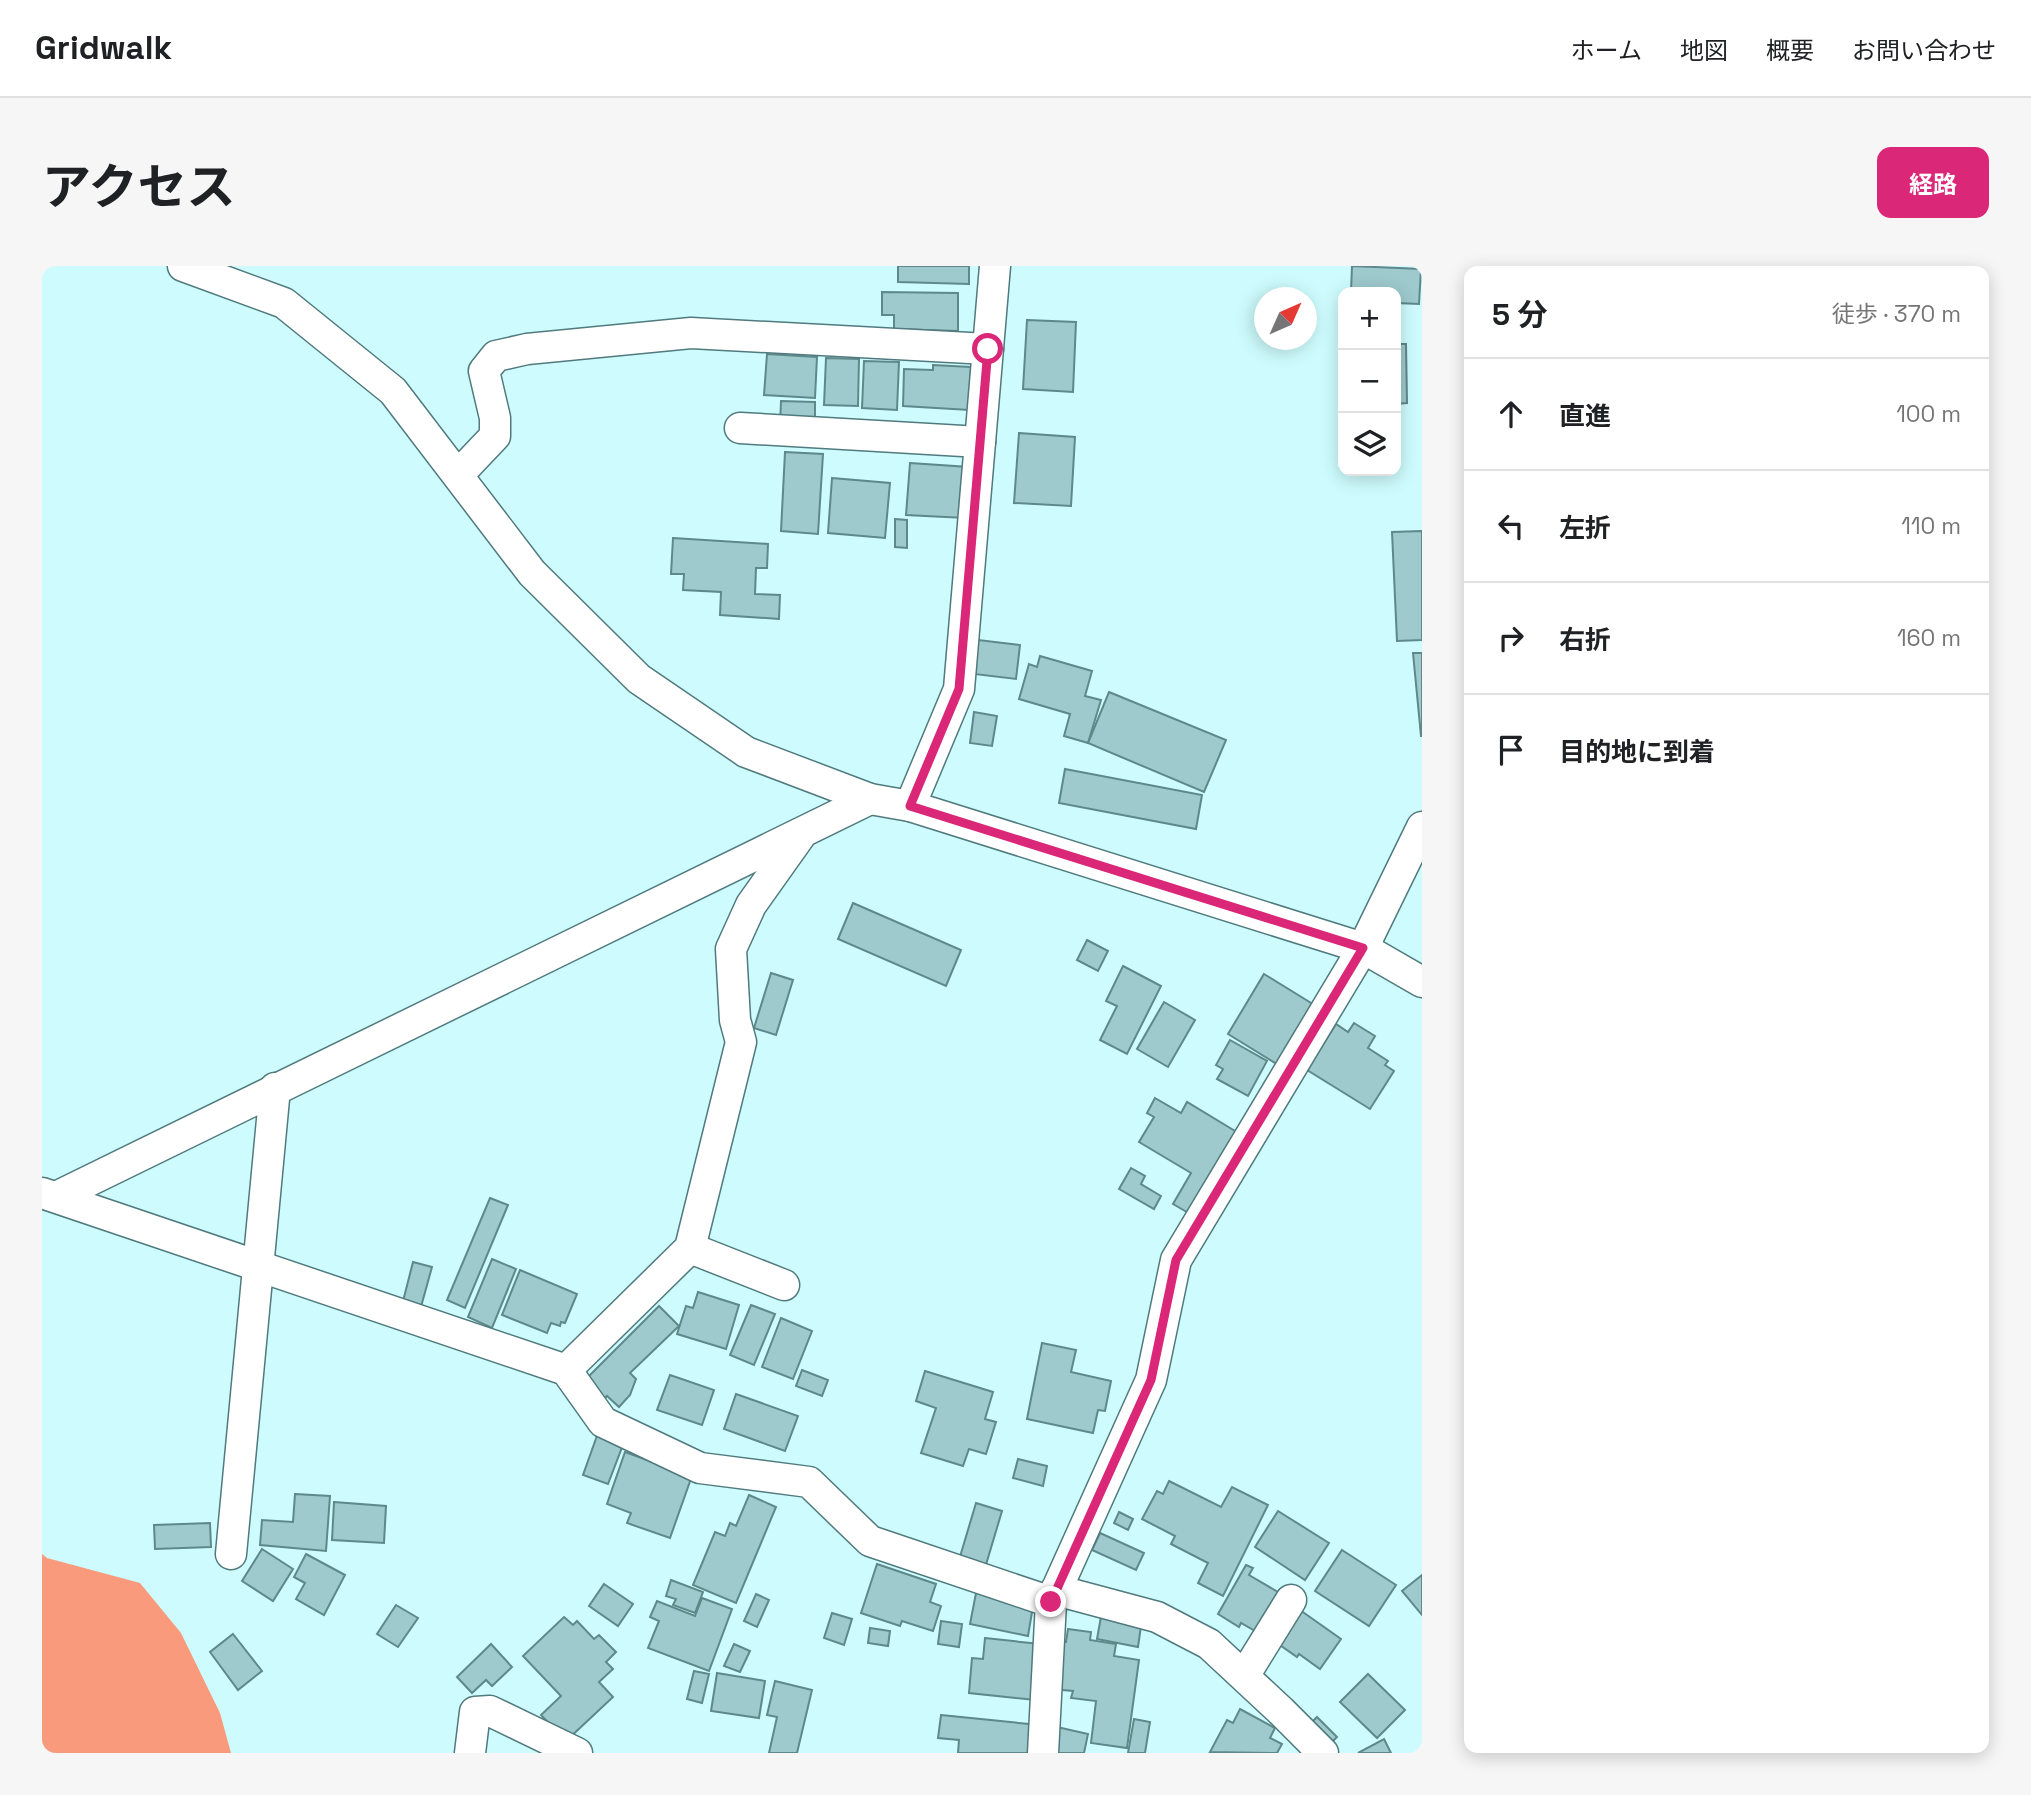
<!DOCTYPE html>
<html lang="ja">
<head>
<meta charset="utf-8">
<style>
	body { margin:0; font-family:"Space Grotesk","Noto Sans JP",sans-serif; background:#f6f6f6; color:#202124 }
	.controls { position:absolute; right:21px; top:21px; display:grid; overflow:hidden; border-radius:14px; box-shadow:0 4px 18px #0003 }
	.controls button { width:63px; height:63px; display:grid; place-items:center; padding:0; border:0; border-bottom:2px solid #e0e0e0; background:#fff; color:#202124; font:35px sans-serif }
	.compass { position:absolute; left:1212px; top:21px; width:63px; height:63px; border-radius:50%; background:#fff; box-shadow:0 4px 18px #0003; rotate:45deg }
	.stop { position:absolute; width:21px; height:21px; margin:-16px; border:5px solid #db2777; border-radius:50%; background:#fff }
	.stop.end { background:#db2777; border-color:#fff; box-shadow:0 2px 7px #0008 }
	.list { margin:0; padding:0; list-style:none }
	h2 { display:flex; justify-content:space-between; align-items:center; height:91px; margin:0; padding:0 28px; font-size:30px }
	h2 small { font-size:23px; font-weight:400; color:#757577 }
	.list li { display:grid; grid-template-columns:46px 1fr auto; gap:21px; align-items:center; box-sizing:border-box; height:112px; padding:0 28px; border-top:2px solid #e0e0e0 }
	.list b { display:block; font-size:26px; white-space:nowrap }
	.list em { font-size:23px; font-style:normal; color:#757577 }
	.icon { flex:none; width:38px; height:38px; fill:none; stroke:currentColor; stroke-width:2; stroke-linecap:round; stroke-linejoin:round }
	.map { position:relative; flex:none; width:1380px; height:1487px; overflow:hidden; border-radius:14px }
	header { display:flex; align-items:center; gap:42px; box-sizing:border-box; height:98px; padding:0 35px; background:#fff; border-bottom:2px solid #e0e0e0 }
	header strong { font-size:33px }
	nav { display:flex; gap:38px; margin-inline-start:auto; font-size:24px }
	.intro { display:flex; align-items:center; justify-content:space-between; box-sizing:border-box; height:168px; padding:0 42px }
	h1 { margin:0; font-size:49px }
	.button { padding:18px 32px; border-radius:14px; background:#db2777; color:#fff; font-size:24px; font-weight:700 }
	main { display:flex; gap:42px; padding:0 42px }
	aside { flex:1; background:#fff; border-radius:14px; box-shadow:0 4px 18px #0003 }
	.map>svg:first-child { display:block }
</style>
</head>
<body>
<header>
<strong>Gridwalk</strong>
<nav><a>ホーム</a><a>地図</a><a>概要</a><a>お問い合わせ</a></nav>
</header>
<div class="intro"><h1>アクセス</h1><a class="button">経路</a></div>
<main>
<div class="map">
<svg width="1380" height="1487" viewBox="0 0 1380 1487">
	<rect width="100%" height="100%" fill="#cefcfe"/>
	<!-- forest -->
	<path fill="#fa9a7c" d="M0,1288l5,4 93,25 41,50 39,80 11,40h-189z"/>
	<!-- building -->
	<g fill="#9ecacd" stroke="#5e888a" stroke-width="2">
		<path d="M856,0h71v18l-71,-2z"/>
		<path d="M1310,0l69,3 -2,35 -23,-1v-11h-45z"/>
		<path d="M840,26l76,1v38l-64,-2v-14h-12z"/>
		<path d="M985,54l49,2 -3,70 -50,-3z"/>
		<path d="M1354,78h10l1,59 -11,1z"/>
		<path d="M725,88l50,3 -2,41 -51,-3z"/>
		<path d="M784,92l33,1 -1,47 -34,-1z"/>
		<path d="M822,95l35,1 -2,48 -35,-2z"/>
		<path d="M891,99l38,2 -2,43 -66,-4 1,-37 29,1z"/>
		<path d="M739,135l34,1v26l-35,-2z"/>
		<path d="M977,167l56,4 -4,69 -57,-3z"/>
		<path d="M743,186l38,2 -5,80 -37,-3z"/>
		<path d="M868,197l59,4 -4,51 -59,-3z"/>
		<path d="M790,212l58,5 -5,55 -57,-5z"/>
		<path d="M853,253l12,1v28l-12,-1z"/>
		<path d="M1380,265v109l-25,1 -5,-109z"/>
		<path d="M631,272l95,6 -1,24h-11l-1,26 25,1 -1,24 -59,-4 1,-23 -38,-2 1,-16h-13z"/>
		<path d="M936,374l42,5 -4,34 -42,-5z"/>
		<path d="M1371,387h9v83h-1z"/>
		<path d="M998,390l52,15 -7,25 16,4 -13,43 -24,-7 6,-22 -51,-15 10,-35 8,3z"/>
		<path d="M1067,426l117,48 -22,52 -116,-49z"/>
		<path d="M932,446l23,4 -5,30 -22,-3z"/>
		<path d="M1023,503l137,26 -6,34 -137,-26z"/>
		<path d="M811,637l108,47 -15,36 -108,-47z"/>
		<path d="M1045,674l21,11 -10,20 -21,-11z"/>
		<path d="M1081,700l38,20 -34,68 -27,-14 17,-34 -11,-5z"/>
		<path d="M729,707l22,7 -17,55 -22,-7z"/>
		<path d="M1222,708l52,32 -36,60 -52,-32z"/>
		<path d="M1122,736l31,18 -27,47 -31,-18z"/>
		<path d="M1312,757l21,13 -7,12 20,13 -3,4 9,6 -24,38 -63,-39 29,-46 12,8z"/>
		<path d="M1188,774l37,21 -19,35 -31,-17 6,-10 -7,-4z"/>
		<path d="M1113,832l26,15 6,-11 58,35 -48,81 -24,-14 18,-31 -52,-31 15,-25 -7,-4z"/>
		<path d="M1089,902l14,8 -4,8 20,12 -7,13 -35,-20z"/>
		<path d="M448,932l18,7 -43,103 -18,-8z"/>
		<path d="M450,993l24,10 -24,59 -24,-11z"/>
		<path d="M371,996l19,5 -13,47 -18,-5z"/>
		<path d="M478,1004l57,24 -12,29 -4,-1 -1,4 -9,-3 -4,10 -45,-18z"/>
		<path d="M656,1026l41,13 -13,44 -49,-15 9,-28 7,2z"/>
		<path d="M709,1039l24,9 -21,51 -24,-10z"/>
		<path d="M617,1040l20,20 -49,47 6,6 -6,16 -11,12 -12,-11 -6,6 -19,-19z"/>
		<path d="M739,1052l31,13 -19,48 -31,-12z"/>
		<path d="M1000,1077l34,7 -5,22 40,9 -6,30 -7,-1 -5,23 -66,-14z"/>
		<path d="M760,1104l26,10 -6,16 -26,-10z"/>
		<path d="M883,1105l68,21 -8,27 11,3 -10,32 -17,-5 -6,17 -42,-13 15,-45 -20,-7z"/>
		<path d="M628,1109l44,15 -12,35 -45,-15z"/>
		<path d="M694,1128l62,22 -13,35 -61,-22z"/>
		<path d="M556,1167l26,9 -16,42 -25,-9z"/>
		<path d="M583,1186l33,12 36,6 -24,68 -43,-15 4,-10 -24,-9z"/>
		<path d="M976,1193l29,7 -4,20 -30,-8z"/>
		<path d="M1127,1215l52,26 11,-20 36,18 -45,91 -25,-13 10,-20 -37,-19 4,-8 -33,-17 15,-28 6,3z"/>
		<path d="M253,1228l35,2 -4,55 -66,-6 2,-25 31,2z"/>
		<path d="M707,1229l27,12 -40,96 -43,-18 22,-53 10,4 5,-13 6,3z"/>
		<path d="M292,1236l52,4 -2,37 -52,-3z"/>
		<path d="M934,1237l26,8 -17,57 -26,-8z"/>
		<path d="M1236,1245l51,32 -24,37 -50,-33z"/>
		<path d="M1077,1246l14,7 -5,11 -14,-7z"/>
		<path d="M168,1257l1,24 -56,2 -1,-24z"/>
		<path d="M1058,1267l44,20 -8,17 -44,-20z"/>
		<path d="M220,1283l31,20 -20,32 -31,-20z"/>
		<path d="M1300,1284l54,35 -27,41 -54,-35z"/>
		<path d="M264,1288l39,21 -21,40 -28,-16 9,-16 -11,-6z"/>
		<path d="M835,1298l59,20 -6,18 11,4 -8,25 -31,-10 -2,5 -39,-13z"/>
		<path d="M1204,1299l7,3 -4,7 29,17 -23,39 -14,-8 -2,4 -21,-13z"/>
		<path d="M1380,1309v40l-20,-24z"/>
		<path d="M629,1314l32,12 -8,21 -22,-8 3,-6 -10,-3z"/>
		<path d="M562,1318l29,20 -15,22 -29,-20z"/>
		<path d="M935,1322l57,12 -6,36 -58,-12z"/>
		<path d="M714,1328l13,6 -12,27 -13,-6z"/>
		<path d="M660,1332l30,11 -23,62 -61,-23 11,-27 -9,-4 7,-16 38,15z"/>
		<path d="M354,1339l22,13 -20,29 -21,-13z"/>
		<path d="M1258,1344l41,29 -21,30 -21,-15 -2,3 -20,-14z"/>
		<path d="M1060,1345l40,8 -4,28 -41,-8z"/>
		<path d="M790,1347l20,6 -8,26 -20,-7z"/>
		<path d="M522,1351l9,8 4,-4 17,18 5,-4 17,17 -10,10 7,7 -14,13 14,15 -47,44 -25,-26 20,-19 -38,-40z"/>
		<path d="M899,1355l21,3 -3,23 -21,-3z"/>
		<path d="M828,1362l20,3 -2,15 -20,-3z"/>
		<path d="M1026,1363l23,3 -1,8 26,4 -2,12 25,4 -12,88 -36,-5 5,-42 -25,-3 2,-7 -22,-2 7,-48 8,1z"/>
		<path d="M191,1368l29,37 -24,19 -28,-38z"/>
		<path d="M943,1372l55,6 -5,56 -66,-7 3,-35 11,1z"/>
		<path d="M449,1378l21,23 -20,19 -6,-6 -14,13 -15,-16z"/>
		<path d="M692,1378l16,7 -10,21 -16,-6z"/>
		<path d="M652,1405l15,3 -7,29 -15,-4z"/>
		<path d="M675,1407l48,8 -6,37 -48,-7z"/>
		<path d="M1326,1408l37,36 -28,28 -37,-36z"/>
		<path d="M733,1415l37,9 -15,63h-28l8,-36 -10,-2z"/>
		<path d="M1198,1443l35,19 -5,10 12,6 -5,9 -67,-1 17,-32 6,3z"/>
		<path d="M899,1449l98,10 -2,28h-79l1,-13 -21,-2z"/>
		<path d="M1275,1451l20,20 -9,9 -20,-20z"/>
		<path d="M1092,1453l16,3 -5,31h-17z"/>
		<path d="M1015,1461l31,7 -4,19h-33z"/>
		<path d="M1342,1473l7,14h-33z"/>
	</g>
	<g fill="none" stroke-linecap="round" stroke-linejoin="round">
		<!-- minor casing -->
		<g stroke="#507a7d" stroke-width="33">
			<g id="minor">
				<path d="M141,0l101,37 109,88 139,182 107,106 107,73 124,47 40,7 453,142 59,34"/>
				<path d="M698,162l240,14"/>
				<path d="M416,209l37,-39v-18l-11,-47 12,-15 31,-7 164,-16 297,16"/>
				<path d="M868,540l49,-117 36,-423"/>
				<path d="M0,927l524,177 37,52 97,46 109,14 61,59 181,61"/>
				<path d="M14,931l814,-398"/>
				<path d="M648,982l94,37"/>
				<path d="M524,1104l124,-122 51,-206 -6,-22 -4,-71 20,-44 49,-69"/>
				<path d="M189,1288l44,-466"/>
				<path d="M1014,1324l101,27 52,27 72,67 42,42"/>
				<path d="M1202,1410l47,-76"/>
				<path d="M428,1487l5,-41 15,-1 87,42"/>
				<path d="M1001,1487l8,-151 100,-222 25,-120 187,-312 59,-121"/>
			</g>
		</g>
		<!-- minor -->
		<use href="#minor" stroke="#fff" stroke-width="30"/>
	</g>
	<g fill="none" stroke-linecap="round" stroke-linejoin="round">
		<!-- route -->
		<path stroke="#db2777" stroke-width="9" d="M946,83l-29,340 -49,117 453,142 -187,312 -25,120 -100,222"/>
	</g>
</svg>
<div class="controls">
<button>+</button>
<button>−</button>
<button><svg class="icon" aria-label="layers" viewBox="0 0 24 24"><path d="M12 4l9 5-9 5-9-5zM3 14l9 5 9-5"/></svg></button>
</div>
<svg class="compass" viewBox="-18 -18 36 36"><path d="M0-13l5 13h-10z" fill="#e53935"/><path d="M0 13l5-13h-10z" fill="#757577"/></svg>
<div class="stop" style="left:946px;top:83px"></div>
<div class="stop end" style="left:1009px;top:1336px"></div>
</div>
<aside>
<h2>5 分<small>徒歩 · 370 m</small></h2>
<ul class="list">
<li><svg class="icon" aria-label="ahead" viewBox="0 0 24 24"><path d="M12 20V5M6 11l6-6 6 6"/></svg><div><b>直進</b></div><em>100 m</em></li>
<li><svg class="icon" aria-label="left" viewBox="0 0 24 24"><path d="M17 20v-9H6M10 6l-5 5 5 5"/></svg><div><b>左折</b></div><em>110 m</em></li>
<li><svg class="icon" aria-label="right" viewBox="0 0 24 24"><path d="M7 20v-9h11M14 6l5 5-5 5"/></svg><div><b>右折</b></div><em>160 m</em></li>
<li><svg class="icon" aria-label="arrive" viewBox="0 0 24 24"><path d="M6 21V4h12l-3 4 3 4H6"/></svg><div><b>目的地に到着</b></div></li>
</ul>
</aside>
</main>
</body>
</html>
